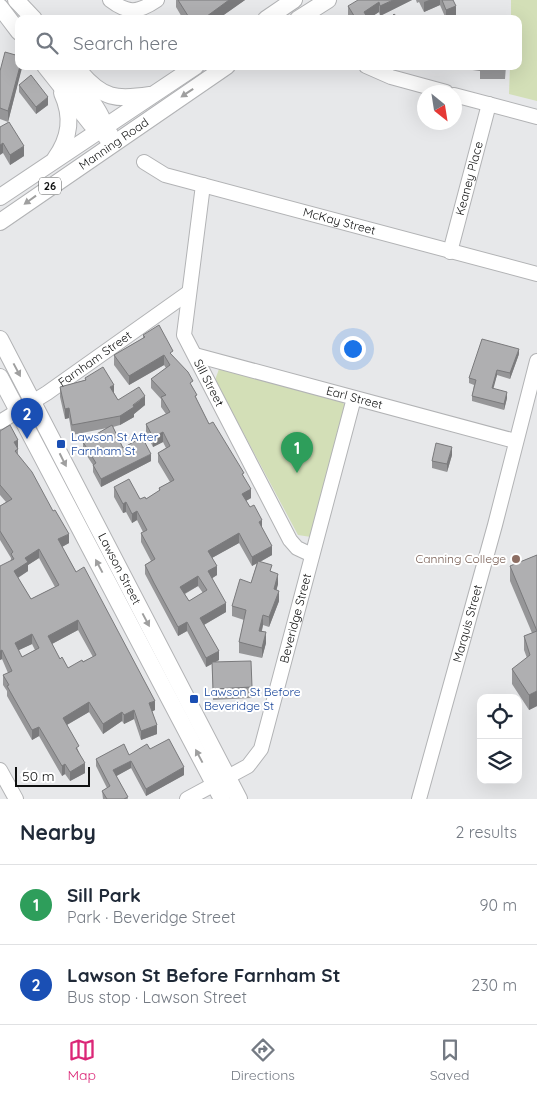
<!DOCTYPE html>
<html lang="en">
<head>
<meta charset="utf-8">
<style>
	body { margin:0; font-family:Quicksand,sans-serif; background:#f6f6f7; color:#1f2937 }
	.controls { position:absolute; right:15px; bottom:15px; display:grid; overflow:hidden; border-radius:10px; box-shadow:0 5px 20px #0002 }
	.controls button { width:45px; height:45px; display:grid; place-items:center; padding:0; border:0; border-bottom:1px solid #e0e1e3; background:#fff; color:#1f2937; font:25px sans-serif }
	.compass { position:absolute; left:417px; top:85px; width:45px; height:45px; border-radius:50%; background:#fff; box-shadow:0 5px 20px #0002; rotate:150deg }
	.scale { position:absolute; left:15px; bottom:12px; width:75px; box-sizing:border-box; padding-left:5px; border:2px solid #0f1010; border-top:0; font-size:14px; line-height:18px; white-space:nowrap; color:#0f1010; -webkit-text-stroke:4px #fff; paint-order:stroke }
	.you { position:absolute; left:352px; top:348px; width:18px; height:18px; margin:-12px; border:4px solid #fff; border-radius:50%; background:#1a73e8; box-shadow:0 0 0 8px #1a73e833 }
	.badge { display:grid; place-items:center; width:32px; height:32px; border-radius:50%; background:#db2777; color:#fff; font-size:16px; font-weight:700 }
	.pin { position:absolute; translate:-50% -41px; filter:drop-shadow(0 1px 2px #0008) }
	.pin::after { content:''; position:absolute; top:26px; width:18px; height:15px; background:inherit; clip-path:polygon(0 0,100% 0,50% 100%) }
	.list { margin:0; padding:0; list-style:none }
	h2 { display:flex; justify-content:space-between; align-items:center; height:65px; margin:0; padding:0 20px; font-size:21px }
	h2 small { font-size:16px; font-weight:400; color:#747a83 }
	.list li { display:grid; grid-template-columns:32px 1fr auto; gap:15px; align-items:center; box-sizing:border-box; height:80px; padding:0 20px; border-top:1px solid #e0e1e3 }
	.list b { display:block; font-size:19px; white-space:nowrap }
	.list p { margin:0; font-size:16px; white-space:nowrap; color:#747a83 }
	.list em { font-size:16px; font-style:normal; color:#747a83 }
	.icon { flex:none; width:28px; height:28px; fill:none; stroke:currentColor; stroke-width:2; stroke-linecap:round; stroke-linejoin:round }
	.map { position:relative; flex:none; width:537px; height:799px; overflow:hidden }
	.search { position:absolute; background:#fff; box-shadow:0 5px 20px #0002; left:15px; right:15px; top:15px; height:55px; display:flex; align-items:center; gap:12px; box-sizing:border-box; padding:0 18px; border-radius:10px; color:#747a83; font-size:19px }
	.sheet { height:225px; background:#fff }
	nav { display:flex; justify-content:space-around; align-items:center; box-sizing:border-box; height:70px; border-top:1px solid #e0e1e3; background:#fff; font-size:14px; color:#747a83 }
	nav a { display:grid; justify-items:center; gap:2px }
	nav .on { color:#db2777 }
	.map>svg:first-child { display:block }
</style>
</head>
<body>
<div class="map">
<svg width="537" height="799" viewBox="0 0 537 799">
	<rect width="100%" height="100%" fill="#e7e8ea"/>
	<!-- green -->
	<g fill="#d3dfb7">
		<path d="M511,0h26v101l-28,-7 1,-28h8v-47h-7z"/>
		<path d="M219,369h6l112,29 7,6 2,8 -35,125 -13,-2 -83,-155z"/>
	</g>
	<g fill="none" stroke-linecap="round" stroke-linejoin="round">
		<!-- minor casing -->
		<g stroke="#b2b3b5" stroke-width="16">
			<g id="minor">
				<path d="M110,0c18,14 28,13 47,0"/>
				<path d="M366,66l25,11 55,15"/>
				<path d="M454,95l83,22"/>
				<path id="s1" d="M144,162l21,13 372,99"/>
				<path id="s2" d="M203,185l-19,150 106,205 7,8 15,7"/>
				<path id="s3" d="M450,252l39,-148"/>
				<path id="s4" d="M195,355l320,86"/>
				<path id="s5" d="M0,422l47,-29 141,-100"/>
				<path d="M0,770l16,29"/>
				<path id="s6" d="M187,799l61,-33 13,-17 93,-351"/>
				<path id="s7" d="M419,799l76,-274 42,-164"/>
			</g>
		</g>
		<!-- major casing -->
		<g stroke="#b2b3b5" stroke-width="18">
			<g id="major">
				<path d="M16,0l18,19"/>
				<path d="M0,7l19,25"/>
				<path d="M266,19l28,-19"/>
				<path d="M298,19l30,-19"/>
				<path d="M45,66l46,58 10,7 9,3"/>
				<path d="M63,66c14,18 45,48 43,71"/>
				<path d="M80,72c23,27 36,28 70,23"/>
				<path d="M55,159c15,-21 18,-42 7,-66"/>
				<path d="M0,197l196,-131"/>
				<path id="s8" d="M0,222l227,-156"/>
				<path id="s9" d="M0,339l239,460"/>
				<path d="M0,377l222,422"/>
			</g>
		</g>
		<!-- minor -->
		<use href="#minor" stroke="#fff" stroke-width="14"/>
		<!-- major -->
		<use href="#major" stroke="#fff" stroke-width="16"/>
	</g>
	<!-- wall -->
	<g fill="#969698" fill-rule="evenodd">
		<path d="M176,0h69l-27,19h-35l-7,-12z"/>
		<path d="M412,0l-32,16 -1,-4 -11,7h-18l-2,-3v-10z"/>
		<path d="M416,0h37l3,16 -7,3h-3l-6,-14 -16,7 -5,-10 -2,1z"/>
		<path d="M22,66l-14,56 -8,-3v-48z"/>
		<path d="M450,66h56l-1,13h-25v-8l-30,-4z"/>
		<path d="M19,85l29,20 -12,9 -17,-22z"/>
		<path d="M0,127l24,29 -14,9 -7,-12z"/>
		<path d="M143,335l30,21 20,32 4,12 12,24 35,53 7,21 -5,3 16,27 10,27 -12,7 12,10 6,12 -2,6 3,11 -10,26 -6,-2 -1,6 4,12 -4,15 -23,-5v-11l5,-22 -12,-4v-10l19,-23 6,-20 -5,3 -13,-23 -27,15 5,17 -5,3 14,34 -22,13 15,35 -4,2 37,25v11l-39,2 -1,-36 -6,3 -19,-36 -9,5 -33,-62v-9l6,-4 -10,-19v-9l2,-1 -6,-12 -5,3 -6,-11 -3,1 -9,-16v-10l26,12h6l13,-8v-3l11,-6 -12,-20v-9l8,-5 -3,-6 -10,5 -7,-14v-9l20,-10 -5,-7v-8l-10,-11v-9l15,-11 -2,-3 -35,20 -15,-20v-10l29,-17zM198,586l5,7 -14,8 -4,-7z"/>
		<path d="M519,354l-9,25 -13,-4 -4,13 14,10 -3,12 -32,-9v-5l2,-11 -5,-2v-5z"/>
		<path d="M85,378l29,15 4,7 27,5 -11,9v3l-14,8 -7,2 10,21 28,13 -50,26 -8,-15v-7l-10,-15v-8l24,-14 -35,7 -3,-17 -4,1 -5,-22v-10l25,-7z"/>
		<path d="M0,431l18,9v15l51,88 -7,4 93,163 -3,1 5,23 -16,6 -7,-21 -10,5 -2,-3 -19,13 -14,-22 -22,13 12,27 6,21 -15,8 -5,-7 -3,2 -23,-40 -7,4 -25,-44v-5l-4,-6v-10l5,-2 -6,-14 -2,1 11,-102 -11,-18v-34l6,-4 -6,-7zM39,558l16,29 -24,12 -13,-21 10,-7v-6zM78,630l15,27 -25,11 -8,-9 -8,-15zM32,644l3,6 -13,7 -4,-7z"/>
		<path d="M452,455l-5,17 -15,-4v-7z"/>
		<path d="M537,555v151l-8,4 -17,-26v-15l15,-11 -3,-8v-14l8,-3 -22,-52v-15z"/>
		<path d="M150,749l34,26 -38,21 -15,-28 -15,8 12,23h-25l-1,-8 5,-3 -11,-22v-7l33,-4z"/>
	</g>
	<!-- shaded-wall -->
	<g fill="#7a7a7c">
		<path d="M229,0h16l-27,19h-15z"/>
		<path d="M393,0h19l-32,16v-10z"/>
		<path d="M429,0h11v5l-16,7v-10z"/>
		<path d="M379,2v10l-11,7 -4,-7z"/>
		<path d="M456,6v10l-7,3h-3v-9z"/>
		<path d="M20,66h2v2l-14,54v-11z"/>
		<path d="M48,97v8l-12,9v-7z"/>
		<path d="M3,143v10l-3,2v-10z"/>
		<path d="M24,146v10l-14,9v-10z"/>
		<path d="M519,349v5l-9,25v-6z"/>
		<path d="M164,355v10l-35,20v-9z"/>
		<path d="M497,370v5l-5,19v-6z"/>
		<path d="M114,385v10l-4,-8z"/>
		<path d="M507,392v6l-3,12v-6z"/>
		<path d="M145,396v9l-11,9v3l-14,8v-9z"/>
		<path d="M69,408v10l-4,1v-10z"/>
		<path d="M163,432v10l-10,5v-10z"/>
		<path d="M18,440v9l-4,-7z"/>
		<path d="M452,447v8l-5,17v-8z"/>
		<path d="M151,454v7l-50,26v-8z"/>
		<path d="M251,489v9l-9,5v-9z"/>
		<path d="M126,502v10l-3,1v-9z"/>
		<path d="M137,511v9l-5,3v-9z"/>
		<path d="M262,520v10l-3,-8z"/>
		<path d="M239,533v10l-31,17v-9z"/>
		<path d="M69,534v9l-11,6v-10z"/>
		<path d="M272,546v9l-20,11v-9z"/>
		<path d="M39,549v9l-11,7v6l-14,9v-9l11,-13z"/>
		<path d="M217,566v9l-9,6v-10z"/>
		<path d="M278,574v10l-4,16v-11z"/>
		<path d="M198,576v10l-18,10v-9z"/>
		<path d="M279,591v10l-10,26v-10z"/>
		<path d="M226,603v9l-26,15v-9z"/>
		<path d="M263,615v10l-4,16v-10z"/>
		<path d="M78,620v10l-30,16v-10z"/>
		<path d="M187,622v9l-9,5v-9z"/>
		<path d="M266,632v11l-4,15v-10z"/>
		<path d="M32,634v10l-17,8v-9z"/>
		<path d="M2,650v9l-2,1v-9z"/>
		<path d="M219,651v9l-13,7v-9z"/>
		<path d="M537,691v15l-8,4v-15z"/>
		<path d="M155,701v9l-6,3v-10z"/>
		<path d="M89,702v10l-26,15v-9z"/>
		<path d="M134,710v9l-10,5v-9z"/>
		<path d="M122,712v9l-19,13v-10z"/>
		<path d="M157,725v9l-16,6v-9z"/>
		<path d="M39,727v9l-7,4v-10z"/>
		<path d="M131,761v7l-18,10v-8z"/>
		<path d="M85,763v10l-15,8v-9z"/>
		<path d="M65,764v10l-3,2v-10z"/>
		<path d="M184,767v8l-38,21v-7z"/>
	</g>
	<!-- building -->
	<g fill="#afafb1" stroke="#7a7a7c" fill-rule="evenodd">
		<path d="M178,0h51l-26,19h-13z"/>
		<path d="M358,0h35l-13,6 -1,-4 -15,10 4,7h-12l-8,-13z"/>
		<path d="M442,0h11l3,6 -10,4z"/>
		<path d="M394,14l6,5h-11z"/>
		<path d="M5,52l14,4v10h1l-12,45 -8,-3v-37z"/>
		<rect x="480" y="66" width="25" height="2"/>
		<path d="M31,75l17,22 -12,10 -17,-22z"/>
		<path d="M9,122l15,24 -14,9 -7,-12 -3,2v-18z"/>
		<path d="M159,325l14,26 -3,2 18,19 5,9 -3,2 7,12 -2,1 14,28 4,-2 31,51 -2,1 9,15 -9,5 8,13 4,-2 8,15 -3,2 13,24 -20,11 -13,-24 -31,18 9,15 -9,5 18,32 -26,15 19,33 -13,7 -19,-36 -9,5 -24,-44 -9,-18 10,-6 -14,-26 6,-3 -10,-19 -5,3 -6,-12 -3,2 -9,-17 15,-8 11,20 5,-2 1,2 14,-9 -1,-2 15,-8 -16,-27 12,-7 -7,-14 -10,5 -7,-13 24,-12 -9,-15 5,-2 -15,-16 19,-14 -6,-10 -35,21 -15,-21 31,-18 -2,-2zM198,576l9,14 -18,11 -9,-14z"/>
		<path d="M482,339l37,10 -9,24 -13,-3 -5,18 15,4 -3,12 -32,-8 4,-16 -7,-2z"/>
		<path d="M103,367l11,18 -4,2 8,13 21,-13 6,9 -12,9 1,2 -14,9 -48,9 -3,-17 -4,1 -5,-22 26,-7 -1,-2z"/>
		<path d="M10,425l8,15 -4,2 4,7 -3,2 17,21 21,39 2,-1 14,24 -11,5 18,33 8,-5 71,134 -6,2 8,22 -16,6 -7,-21 -10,5 -2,-3 -19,12 -14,-22 -26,16 16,28 -3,2 9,15 -15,9 -5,-8 -3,2 -23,-39 -7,3 -25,-44 2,-1 -6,-10 9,-4 -10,-21 -2,1v-85l14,-7 -3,-5 2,-2 -13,-21v-25l12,-7 -12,-14v-54zM39,549l20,36 -28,14 -17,-28 14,-9 -3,-4zM78,620l18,35 -13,7 -1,-2 -14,8 -6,-11 -2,2 -12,-23zM32,634l7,14 -17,9 -7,-14z"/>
		<path d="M112,425l11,23 19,-11 9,17 -50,25 -8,-14 3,-2 -13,-21z"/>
		<path d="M436,443l16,4 -5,17 -15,-3z"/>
		<path d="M537,555v136l-8,4 -17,-26 18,-14 -6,-19 13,-5 -27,-65z"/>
		<path d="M258,561l14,4 -2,6 8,3 -4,15 5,2 -10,26 -6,-2 -4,16 7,1 -4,16 -23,-6 7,-32 -14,-4 8,-27 11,4z"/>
		<path d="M251,661l1,26 -39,2 -1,-27z"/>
		<path d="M169,739l15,28 -38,22 -15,-28 -18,9 15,27 -4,2h-17l-5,-8 8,-5 -14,-27 28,-15 5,11 18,-11 3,5z"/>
	</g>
	<!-- one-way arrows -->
	<defs><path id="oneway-solid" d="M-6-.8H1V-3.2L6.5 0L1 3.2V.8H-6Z" transform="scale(1.25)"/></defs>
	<g fill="#9f9f9f">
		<use href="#oneway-solid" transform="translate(187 93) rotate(146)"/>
		<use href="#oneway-solid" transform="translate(30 200) rotate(144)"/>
		<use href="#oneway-solid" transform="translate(17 370) rotate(62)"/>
		<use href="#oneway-solid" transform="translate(63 460) rotate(63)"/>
		<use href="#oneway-solid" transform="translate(99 566) rotate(-118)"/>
		<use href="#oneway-solid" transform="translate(146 620) rotate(62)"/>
		<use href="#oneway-solid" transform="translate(199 756) rotate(-118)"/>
	</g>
	<!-- markers -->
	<g fill="#1a4fb4" stroke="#fff" stroke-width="2">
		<rect x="56" y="439" width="10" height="10" rx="2.5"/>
		<rect x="189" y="694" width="10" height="10" rx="2.5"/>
	</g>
	<circle fill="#8d6e63" stroke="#fff" stroke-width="2" cx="516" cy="559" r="5"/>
	<g text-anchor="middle" stroke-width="4" stroke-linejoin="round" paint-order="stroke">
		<!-- shield labels -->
		<rect fill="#fff" stroke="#575858" stroke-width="1" x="39" y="177.5" width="22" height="17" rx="4"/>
		<g font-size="11" font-weight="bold" fill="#0f1010">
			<text x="50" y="190">26</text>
		</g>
		<!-- street labels -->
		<g font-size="12" fill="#0f1010" stroke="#fff">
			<text dy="4" stroke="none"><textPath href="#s8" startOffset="138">Manning Road</textPath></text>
			<text dy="4" stroke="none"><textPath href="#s3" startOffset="76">Keaney Place</textPath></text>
			<text dy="4" stroke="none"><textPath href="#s1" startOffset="205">McKay Street</textPath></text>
			<text dy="4" stroke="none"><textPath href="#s5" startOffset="114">Farnham Street</textPath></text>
			<text dy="4" stroke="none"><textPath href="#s2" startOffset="205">Sill Street</textPath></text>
			<text dy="4" stroke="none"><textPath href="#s4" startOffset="165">Earl Street</textPath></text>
			<text dy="4" stroke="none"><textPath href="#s9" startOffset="259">Lawson Street</textPath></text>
			<text dy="4" stroke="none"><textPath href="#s6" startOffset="226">Beveridge Street</textPath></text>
			<text dy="4" stroke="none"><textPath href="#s7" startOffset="182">Marquis Street</textPath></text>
		</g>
		<!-- transit labels -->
		<g font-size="12" fill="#164399" stroke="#fff" text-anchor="start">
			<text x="71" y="441">Lawson St After<tspan x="71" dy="14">Farnham St</tspan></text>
			<text x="204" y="696">Lawson St Before<tspan x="204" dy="14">Beveridge St</tspan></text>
		</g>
		<!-- education labels -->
		<g font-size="12" fill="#785e54" stroke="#fff" text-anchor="end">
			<text x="506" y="563">Canning College</text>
		</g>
	</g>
</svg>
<div class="controls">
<button><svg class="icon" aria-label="locate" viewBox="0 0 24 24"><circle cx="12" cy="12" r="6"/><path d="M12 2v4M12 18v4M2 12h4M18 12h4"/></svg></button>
<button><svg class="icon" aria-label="layers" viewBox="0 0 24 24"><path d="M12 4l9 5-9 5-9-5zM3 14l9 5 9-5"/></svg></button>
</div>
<svg class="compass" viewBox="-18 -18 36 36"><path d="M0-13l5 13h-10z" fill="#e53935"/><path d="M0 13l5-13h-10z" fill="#747a83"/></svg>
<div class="scale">50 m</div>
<div class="you"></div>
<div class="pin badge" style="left:297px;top:473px;background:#2e9e5b">1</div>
<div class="pin badge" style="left:27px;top:439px;background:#1a4fb4">2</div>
<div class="search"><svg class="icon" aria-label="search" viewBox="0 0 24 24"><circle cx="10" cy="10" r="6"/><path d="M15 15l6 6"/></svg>Search here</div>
</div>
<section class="sheet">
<h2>Nearby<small>2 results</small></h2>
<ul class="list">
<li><span class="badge" style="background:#2e9e5b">1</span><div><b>Sill Park</b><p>Park · Beveridge Street</p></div><em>90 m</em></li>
<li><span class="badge" style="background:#1a4fb4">2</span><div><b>Lawson St Before Farnham St</b><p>Bus stop · Lawson Street</p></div><em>230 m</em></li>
</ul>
</section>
<nav>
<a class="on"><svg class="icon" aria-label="map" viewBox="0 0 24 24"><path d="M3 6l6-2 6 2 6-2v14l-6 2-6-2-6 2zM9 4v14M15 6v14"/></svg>Map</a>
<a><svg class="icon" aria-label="directions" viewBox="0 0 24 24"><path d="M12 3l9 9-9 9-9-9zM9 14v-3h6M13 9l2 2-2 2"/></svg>Directions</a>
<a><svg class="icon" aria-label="saved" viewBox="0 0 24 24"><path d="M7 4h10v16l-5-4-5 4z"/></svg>Saved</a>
</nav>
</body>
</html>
